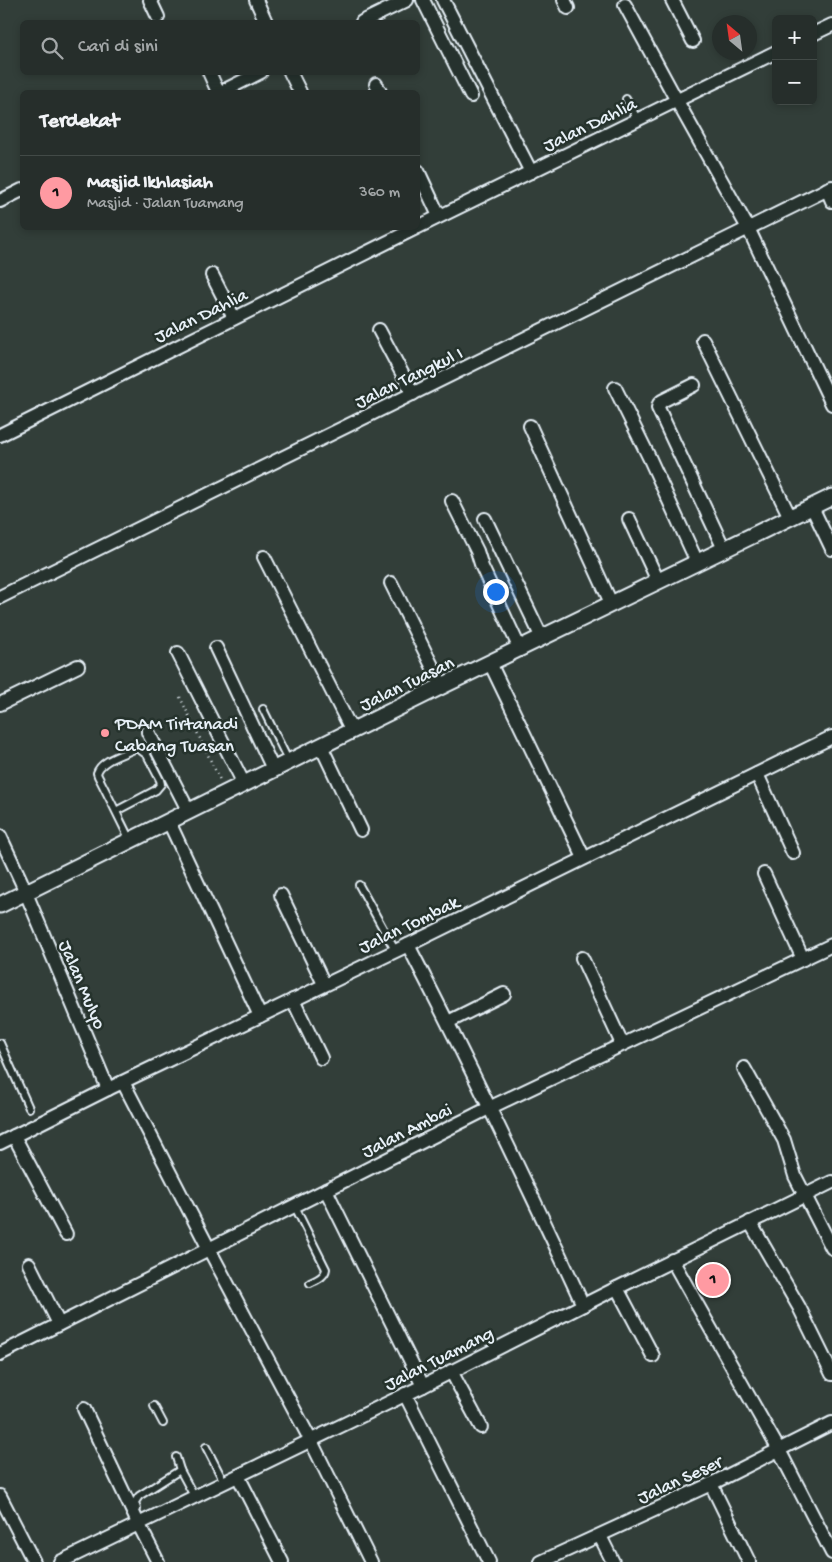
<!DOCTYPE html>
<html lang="id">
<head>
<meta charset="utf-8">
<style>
	body { margin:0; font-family:"Gochi Hand",sans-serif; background:#323a37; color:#f1f3f6 }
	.controls { position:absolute; right:15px; top:15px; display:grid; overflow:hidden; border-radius:8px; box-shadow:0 2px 8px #0003 }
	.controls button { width:45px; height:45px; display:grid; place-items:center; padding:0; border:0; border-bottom:1px solid #424a47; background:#262e2b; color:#f1f3f6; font:25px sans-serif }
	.compass { position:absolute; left:712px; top:15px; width:45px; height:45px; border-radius:50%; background:#262e2b; box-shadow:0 2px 8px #0003; rotate:331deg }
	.you { position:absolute; left:495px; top:591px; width:18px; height:18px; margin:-12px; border:4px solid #fff; border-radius:50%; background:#1a73e8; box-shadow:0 0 0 8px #1a73e833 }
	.badge { display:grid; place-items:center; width:32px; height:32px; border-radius:50%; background:#ff9aa2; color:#111; font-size:16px; font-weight:700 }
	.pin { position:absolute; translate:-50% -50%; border:2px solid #fff; box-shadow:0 1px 5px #0006 }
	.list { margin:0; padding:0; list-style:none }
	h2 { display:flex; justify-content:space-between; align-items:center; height:65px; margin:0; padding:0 20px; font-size:21px }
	h2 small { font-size:16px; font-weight:400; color:#a4a8a9 }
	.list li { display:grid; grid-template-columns:32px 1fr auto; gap:15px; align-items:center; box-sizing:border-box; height:75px; padding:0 20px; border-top:1px solid #424a47 }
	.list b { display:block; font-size:19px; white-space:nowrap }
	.list p { margin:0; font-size:16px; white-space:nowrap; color:#a4a8a9 }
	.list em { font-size:16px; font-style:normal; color:#a4a8a9 }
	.icon { flex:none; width:28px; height:28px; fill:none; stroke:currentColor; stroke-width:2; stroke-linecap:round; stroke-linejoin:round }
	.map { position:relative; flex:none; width:832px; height:1562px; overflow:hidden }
	.search { position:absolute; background:#262e2b; box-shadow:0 2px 8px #0003; left:20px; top:20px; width:400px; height:55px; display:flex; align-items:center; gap:12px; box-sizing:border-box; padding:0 18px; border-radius:8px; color:#a4a8a9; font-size:19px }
	.panel { position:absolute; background:#262e2b; box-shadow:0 2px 8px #0003; left:20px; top:90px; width:400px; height:140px; border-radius:8px }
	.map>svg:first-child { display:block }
</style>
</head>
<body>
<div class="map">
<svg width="832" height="1562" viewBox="0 0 832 1562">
	<rect width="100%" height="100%" fill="#323e39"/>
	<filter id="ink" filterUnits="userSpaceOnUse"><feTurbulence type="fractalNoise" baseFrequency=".02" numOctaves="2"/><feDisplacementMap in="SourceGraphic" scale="10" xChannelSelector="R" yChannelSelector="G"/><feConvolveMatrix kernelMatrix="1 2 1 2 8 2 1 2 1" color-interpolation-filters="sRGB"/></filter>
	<g filter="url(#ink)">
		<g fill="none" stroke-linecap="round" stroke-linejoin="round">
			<!-- service casing -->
			<g stroke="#e8f1f8" stroke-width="10">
				<g id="service">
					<path d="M626,99l12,21"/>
					<path d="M263,709l26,53"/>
					<path d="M116,811l40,-21 5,-6 -1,-4 -13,-25 -8,-6h-5c-12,6 -33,11 -37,24l1,3c11,21 21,42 32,64"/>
					<path d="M359,885l36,65"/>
					<path d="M0,1043l29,65"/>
					<path d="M295,1207l31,62c-1,8 -10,11 -16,14"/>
					<path d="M154,1406l9,17"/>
					<path d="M206,1447l18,35"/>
					<path d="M176,1457l4,13 14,26"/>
					<path d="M137,1509l-2,-7 4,-6 41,-26"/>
				</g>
			</g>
			<!-- minor casing -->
			<g stroke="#e8f1f8" stroke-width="16">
				<g id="minor">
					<path d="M150,0l8,17"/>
					<path d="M256,0l10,22"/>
					<path d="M423,0l48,96"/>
					<path d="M443,0l88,172"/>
					<path d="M564,0l4,8"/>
					<path d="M672,0l21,41"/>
					<path d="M625,5l52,96 71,127 84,176"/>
					<path d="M362,22l45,-22"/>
					<path d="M813,34l19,-9"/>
					<path d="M209,72l9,20"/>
					<path d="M290,72l10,20"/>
					<path d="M376,84l4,8"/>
					<path d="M221,92l40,-20"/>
					<path d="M418,171l21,45"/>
					<path d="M827,189l5,12"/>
					<path d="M0,201l22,-11"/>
					<path d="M418,227l358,-175"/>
					<path d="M212,275l22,43"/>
					<path d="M379,330l34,64"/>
					<path d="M703,340l87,177"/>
					<path d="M694,385l-32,16 -3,3 -1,4 66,141"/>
					<path d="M615,388l34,69 48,105"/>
					<path d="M530,426l81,177"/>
					<path d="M0,435l416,-207"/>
					<path d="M452,501l25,50 5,16 38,82"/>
					<path d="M812,507l20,42"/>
					<path d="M485,519l57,119"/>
					<path d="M629,519l29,62"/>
					<path d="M264,557l88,174"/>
					<path d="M391,583l51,103"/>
					<path d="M0,597l832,-410"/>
					<path d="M216,648l57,121"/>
					<path d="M178,653l66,131"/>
					<path d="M490,663l94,195"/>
					<path d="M0,704l78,-38"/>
					<path d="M148,732l41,80"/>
					<path d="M321,746l40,84"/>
					<path d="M757,774l36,79"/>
					<path d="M169,822l91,194"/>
					<path d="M0,836l21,45 87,208"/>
					<path d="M764,874l39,85"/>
					<path d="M281,895l43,89"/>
					<path d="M408,945c61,118 119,239 175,360"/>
					<path d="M582,958l40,86"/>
					<path d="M293,1000l28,58"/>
					<path d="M448,1022l56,-28"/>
					<path d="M744,1068l40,72 11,36 37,72"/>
					<path d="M123,1082l86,167 102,192 60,121"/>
					<path d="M14,1136l52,98"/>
					<path d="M0,1143l108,-54 300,-144 424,-208"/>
					<path d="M326,1190l97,196"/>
					<path d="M750,1222l49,85 33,67"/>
					<path d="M672,1260l107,190 53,103"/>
					<path d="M29,1264l30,60"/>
					<path d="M617,1288l36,68"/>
					<path d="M0,1354l489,-246 343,-163"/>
					<path d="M451,1371l30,56"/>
					<path d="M405,1394l84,168"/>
					<path d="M84,1409l55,116 19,37"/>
					<path d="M238,1476l44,86"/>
					<path d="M711,1484l38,78"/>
					<path d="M0,1496l34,66"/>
					<path d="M600,1536l13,26"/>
					<path d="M60,1562l363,-176 194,-98 215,-106"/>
					<path d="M541,1562l170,-78 121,-61"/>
				</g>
			</g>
			<!-- tertiary casing -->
			<g stroke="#e8f1f8" stroke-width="19">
				<path id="tertiary" d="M0,905l442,-219 390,-189"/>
			</g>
			<!-- path -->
			<path stroke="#e8f1f8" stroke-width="2.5" stroke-dasharray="1 4" stroke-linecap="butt" d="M180,697l40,83"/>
			<!-- service -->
			<use href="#service" stroke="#26332d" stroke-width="6"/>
			<!-- minor -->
			<use href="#minor" stroke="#26332d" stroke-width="12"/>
			<!-- tertiary -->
			<use href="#tertiary" stroke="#26332d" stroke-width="15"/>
		</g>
	</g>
	<!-- markers -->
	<circle fill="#ff9aa2" stroke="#26332d" stroke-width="2" cx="105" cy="733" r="5"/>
	<g text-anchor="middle" stroke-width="5" stroke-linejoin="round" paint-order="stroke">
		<!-- street labels -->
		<g font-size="19" fill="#e8f1f8" stroke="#26332d">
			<text transform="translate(589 123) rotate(-26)" y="7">Jalan Dahlia</text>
			<text transform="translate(200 314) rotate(-26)" y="7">Jalan Dahlia</text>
			<text transform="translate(408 376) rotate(-26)" y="7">Jalan Tangkul I</text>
			<text transform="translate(406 682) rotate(-26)" y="7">Jalan Tuasan</text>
			<text transform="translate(408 923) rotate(-26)" y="7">Jalan Tombak</text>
			<text transform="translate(84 984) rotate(67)" y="7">Jalan Mulyo</text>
			<text transform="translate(406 1129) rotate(-27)" y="7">Jalan Ambai</text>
			<text transform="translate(438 1357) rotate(-27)" y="7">Jalan Tuamang</text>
			<text transform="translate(679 1478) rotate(-25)" y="7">Jalan Seser</text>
		</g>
		<!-- poi labels -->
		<g font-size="19" fill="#e8f1f8" stroke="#26332d" text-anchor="start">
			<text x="115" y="729">PDAM Tirtanadi<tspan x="115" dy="22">Cabang Tuasan</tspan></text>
		</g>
	</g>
</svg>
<div class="controls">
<button>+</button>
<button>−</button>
</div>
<svg class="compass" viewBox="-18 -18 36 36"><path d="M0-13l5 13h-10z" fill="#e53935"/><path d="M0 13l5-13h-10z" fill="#a4a8a9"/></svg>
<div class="you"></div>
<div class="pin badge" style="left:713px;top:1280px">1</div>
<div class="search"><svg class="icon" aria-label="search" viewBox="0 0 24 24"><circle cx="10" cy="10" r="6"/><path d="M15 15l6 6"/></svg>Cari di sini</div>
<section class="panel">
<h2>Terdekat<small></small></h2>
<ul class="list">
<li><span class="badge">1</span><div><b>Masjid Ikhlasiah</b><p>Masjid · Jalan Tuamang</p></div><em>360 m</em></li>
</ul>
</section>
</div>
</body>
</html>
